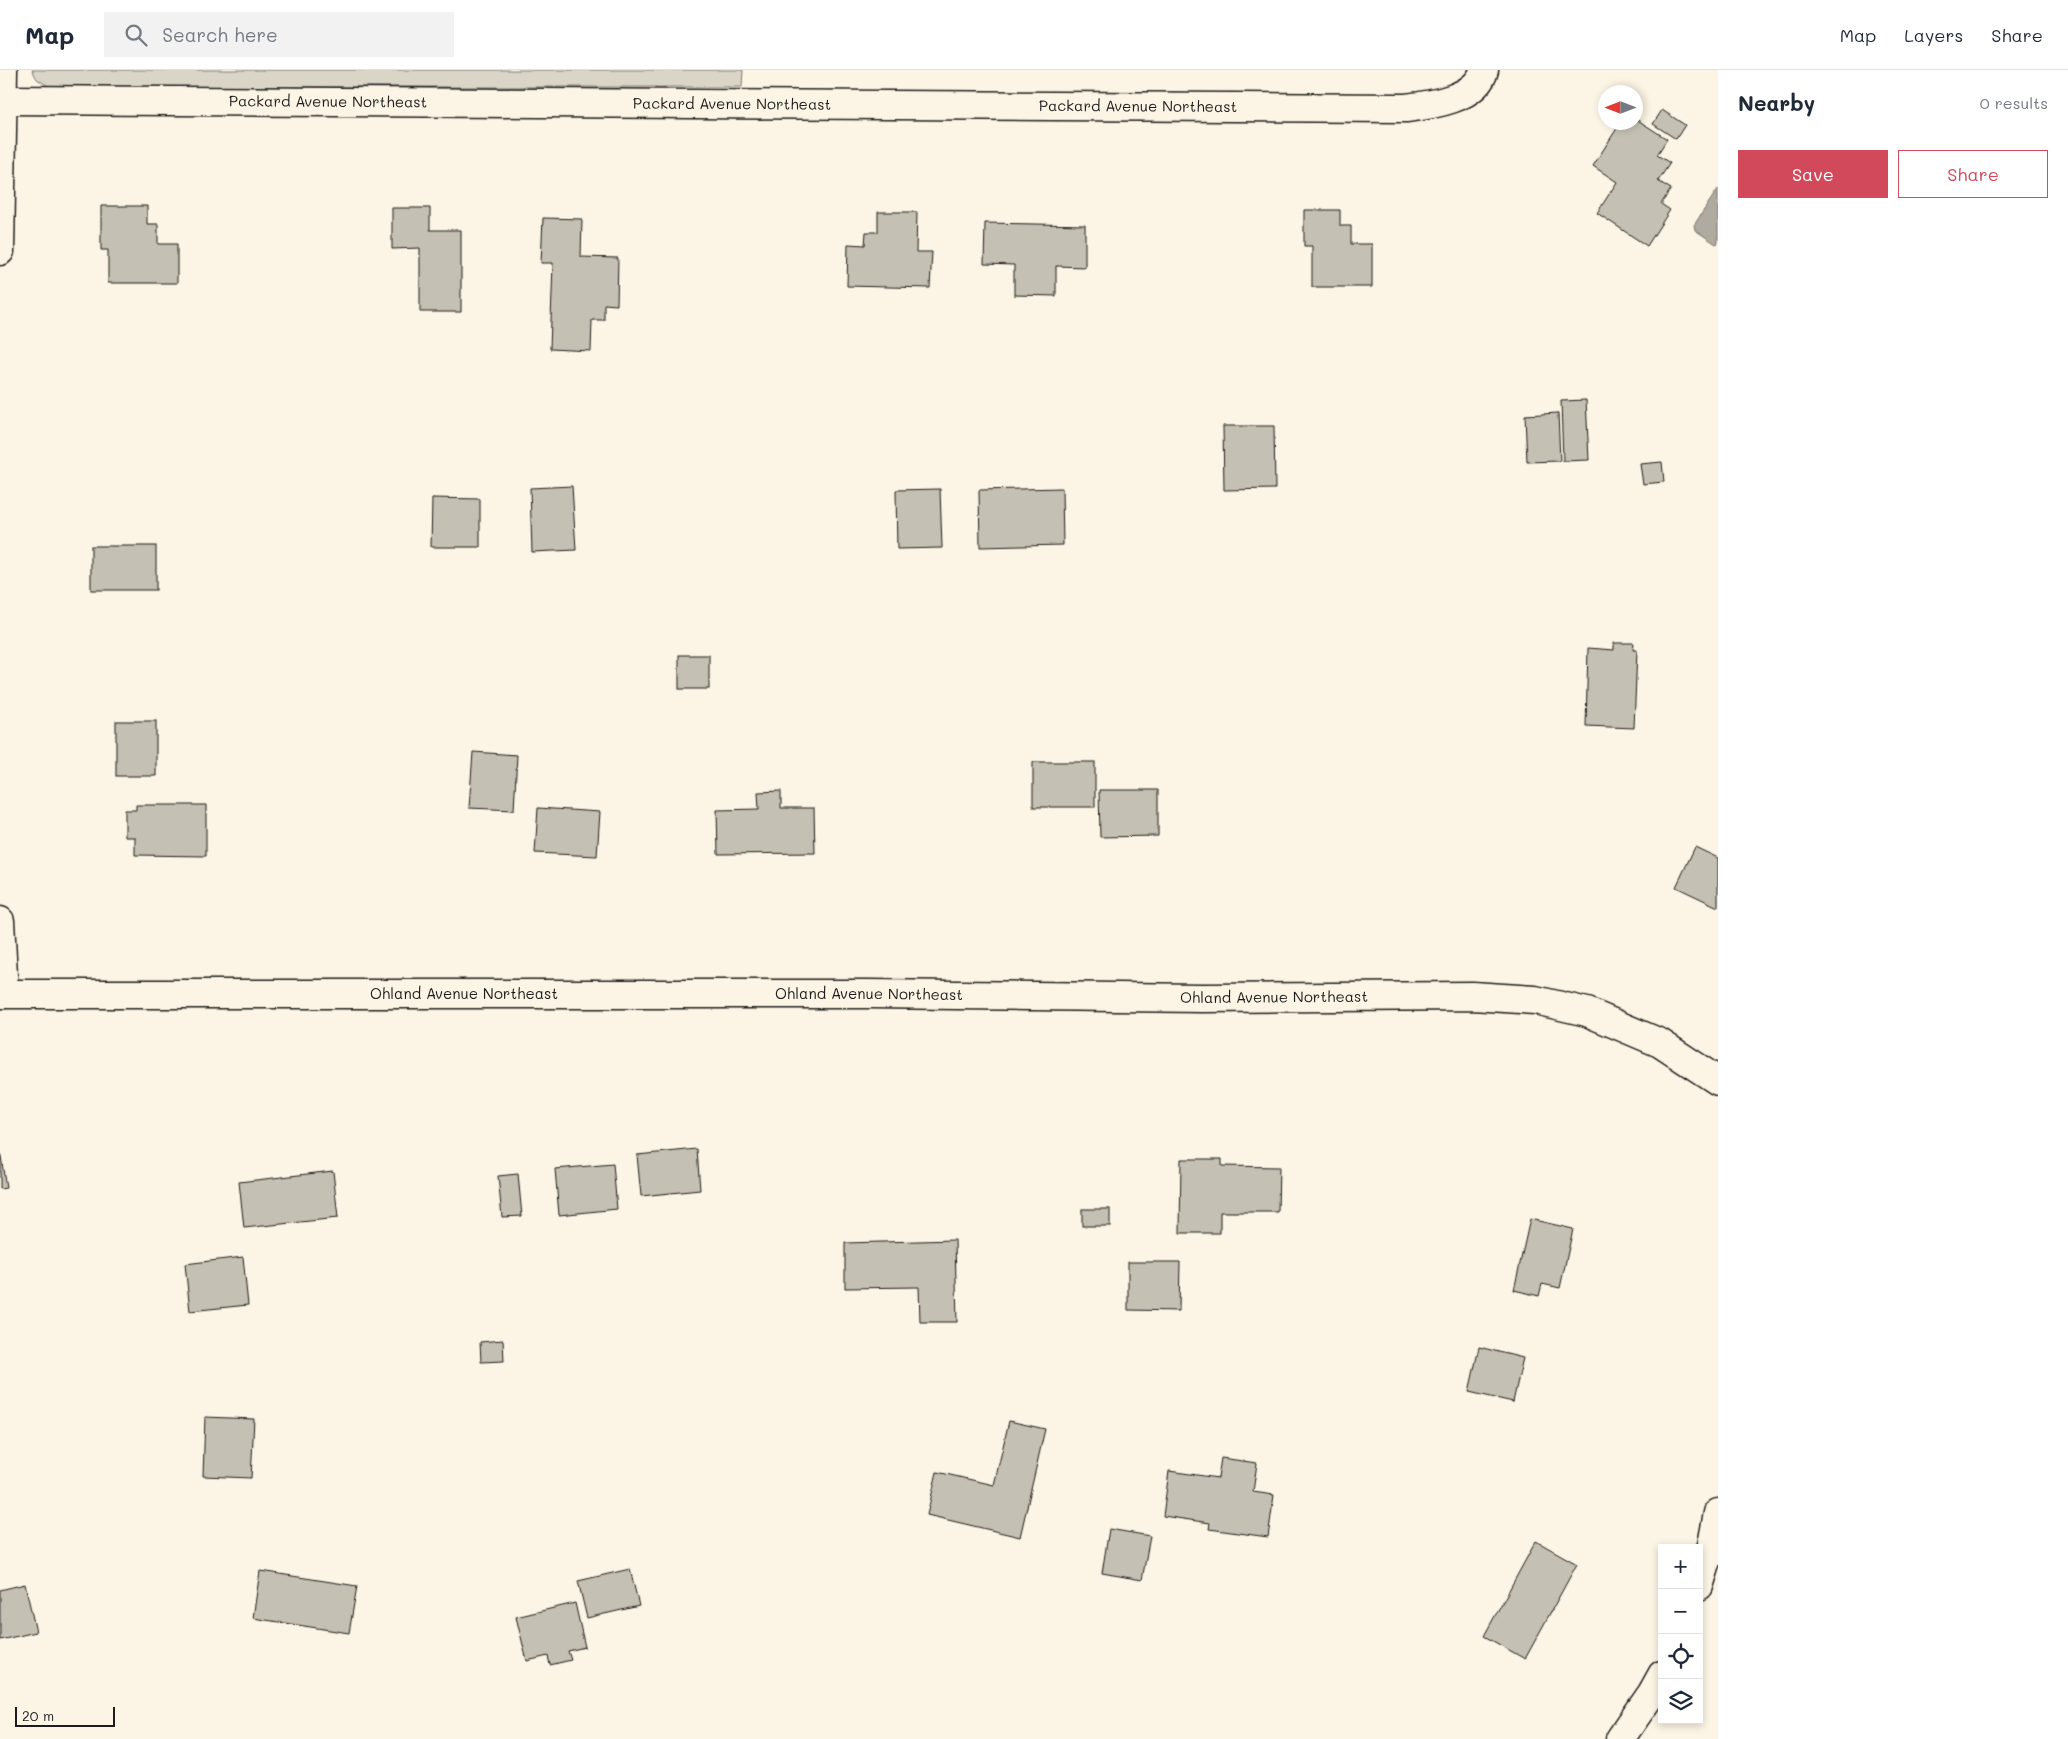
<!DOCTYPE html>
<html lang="en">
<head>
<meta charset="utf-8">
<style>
	body { margin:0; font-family:Mali,sans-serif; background:#f2f2f3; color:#1f2937 }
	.controls { position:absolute; right:15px; bottom:15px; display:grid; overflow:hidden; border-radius:0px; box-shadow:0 2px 8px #0003 }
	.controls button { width:45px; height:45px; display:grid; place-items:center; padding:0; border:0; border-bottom:1px solid #e0e1e3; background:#fff; color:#1f2937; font:25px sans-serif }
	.compass { position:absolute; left:1598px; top:15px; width:45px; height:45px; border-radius:50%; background:#fff; box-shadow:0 2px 8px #0003; rotate:270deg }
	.scale { position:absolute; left:15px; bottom:12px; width:100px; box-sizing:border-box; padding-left:5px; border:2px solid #1c1c1c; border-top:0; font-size:14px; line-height:18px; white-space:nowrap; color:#1c1c1c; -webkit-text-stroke:4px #fcf5e5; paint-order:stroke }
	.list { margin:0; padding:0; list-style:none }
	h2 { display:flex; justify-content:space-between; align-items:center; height:65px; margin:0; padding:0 20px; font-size:21px }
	h2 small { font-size:16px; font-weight:400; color:#747a83 }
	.actions { display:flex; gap:10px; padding:15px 20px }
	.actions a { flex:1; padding:11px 0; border:1px solid #d1495b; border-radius:0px; text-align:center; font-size:18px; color:#d1495b }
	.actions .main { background:#d1495b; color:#fff }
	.icon { flex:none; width:28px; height:28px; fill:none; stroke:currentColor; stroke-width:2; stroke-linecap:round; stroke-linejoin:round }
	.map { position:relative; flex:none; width:1718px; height:1669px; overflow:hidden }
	header { display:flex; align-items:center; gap:30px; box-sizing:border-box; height:70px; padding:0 25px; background:#fff; border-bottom:1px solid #e0e1e3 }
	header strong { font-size:24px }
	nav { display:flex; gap:28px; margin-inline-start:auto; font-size:18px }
	.search { width:350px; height:45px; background:#f2f2f3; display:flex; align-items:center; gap:12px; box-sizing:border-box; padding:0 18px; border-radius:0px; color:#747a83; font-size:19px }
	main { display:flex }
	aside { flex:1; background:#fff }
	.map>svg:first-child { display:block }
</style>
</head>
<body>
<header>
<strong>Map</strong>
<div class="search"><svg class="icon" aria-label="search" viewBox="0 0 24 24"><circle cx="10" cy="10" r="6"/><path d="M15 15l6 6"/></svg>Search here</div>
<nav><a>Map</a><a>Layers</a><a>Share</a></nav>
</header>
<main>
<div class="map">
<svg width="1718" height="1669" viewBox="0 0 1718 1669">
	<rect width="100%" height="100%" fill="#fcf5e5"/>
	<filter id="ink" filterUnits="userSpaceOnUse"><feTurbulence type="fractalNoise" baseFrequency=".02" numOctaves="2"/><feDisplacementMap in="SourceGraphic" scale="10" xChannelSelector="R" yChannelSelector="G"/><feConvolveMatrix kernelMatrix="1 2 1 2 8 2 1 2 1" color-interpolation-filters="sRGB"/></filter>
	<g filter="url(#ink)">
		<!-- green -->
		<path fill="#dbd5c8" stroke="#7c7872" d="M32,0h711l-1,17h-692l-13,-8z"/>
		<!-- water -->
		<path fill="#b0aba1" stroke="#75726c" d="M1718,119v54l-2,1 -21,-14 -1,-5z"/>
		<!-- building -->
		<g fill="#c4c0b3" stroke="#1c1c1c">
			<path d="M1662,40l23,15 -9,14 -23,-15z"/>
			<path d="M1636,49l31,20 -10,16 13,8 -12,18 13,8 -10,15 9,6 -23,36 -50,-33 20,-31 -24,-16 28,-44h15z"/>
			<path d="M101,136h46v18h11v20h19v39h-69v-33h-7z"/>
			<path d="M392,138h38v22h31v82h-41v-64l-28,1z"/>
			<path d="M1304,140h36v16h11v18h21v43h-60v-41h-8z"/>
			<path d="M878,142h39l-1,40h16l-2,36 -83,-2 1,-42 17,1 1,-13h12z"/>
			<path d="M543,148l39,1 -1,38 37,1 -1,47 -13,-1v16h-12l-1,31 -41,-2 3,-86h-12z"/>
			<path d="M985,153l100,2v42l-29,-1v30l-42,-1v-30l-30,-1z"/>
			<path d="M1586,330l3,60 -26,1 -2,-60z"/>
			<path d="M1558,343l2,48 -33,1 -2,-47z"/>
			<path d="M1223,356h51l1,63 -51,1z"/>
			<path d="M1662,392l2,20 -21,2 -3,-20z"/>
			<path d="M572,416l4,64 -44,2 -2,-64z"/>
			<path d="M1062,418l1,57 -83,2 -1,-57z"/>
			<path d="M940,419l2,59 -45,1 -1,-59z"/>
			<path d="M432,428l48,1v48h-49z"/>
			<rect x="91" y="476" width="65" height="44"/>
			<path d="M1614,573h20l-1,7h4l-3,78 -48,-2 2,-78 26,2z"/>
			<rect x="679" y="585" width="30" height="34"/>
			<rect x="116" y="651" width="40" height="55"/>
			<path d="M473,682l44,3 -3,55 -45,-2z"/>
			<rect x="1033" y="692" width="62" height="45"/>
			<path d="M1099,720h59v46l-58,1z"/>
			<path d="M781,721v17h33l1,45 -97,1 -1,-44 42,-1 -1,-17z"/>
			<path d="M136,735h70v51l-71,-1v-18h-10v-27h11z"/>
			<path d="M538,738l62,4 -3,44 -62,-3z"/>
			<path d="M1695,777l23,11v49l-42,-20z"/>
			<path d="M697,1079l3,41 -59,6 -4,-41z"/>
			<path d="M0,1080l6,38 -6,1z"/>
			<path d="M1181,1089h41v7l57,1 -1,45h-58v21h-40z"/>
			<path d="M613,1094l4,45 -58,6 -4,-46z"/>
			<path d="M333,1101l5,47 -94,10 -5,-46z"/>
			<path d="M518,1104l4,42 -20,1 -4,-41z"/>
			<rect x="1082" y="1139" width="28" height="17"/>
			<path d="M1530,1149l43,10 -13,59 -18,-4 -3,12 -25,-6z"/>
			<path d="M955,1170l2,82h-37l-1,-35 -74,1v-45z"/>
			<path d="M243,1187l5,48 -58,6 -5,-47z"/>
			<path d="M1128,1192h52l-1,49 -51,-1z"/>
			<path d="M503,1270l1,21 -23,1 -1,-20z"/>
			<path d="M1479,1277l44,11 -10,44 -44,-10z"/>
			<path d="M205,1347l49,2 -3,59 -48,-2z"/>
			<path d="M1009,1351l36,8 -25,108 -93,-22 10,-43 57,13z"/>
			<path d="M1221,1388l36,5 -4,29 21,3 -6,42 -59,-8 1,-6 -47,-7 6,-45 49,7z"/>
			<path d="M1109,1459l41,7 -8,44 -40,-7z"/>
			<path d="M1536,1471l41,23 -52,95 -41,-23z"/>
			<path d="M630,1499l9,37 -52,12 -9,-37z"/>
			<path d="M260,1501l97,15 -8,47 -96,-15z"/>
			<path d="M25,1514l11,48 -36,8v-50z"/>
			<path d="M575,1533l10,44 -17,4 3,9 -21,5 -2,-9 -21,5 -11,-44z"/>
		</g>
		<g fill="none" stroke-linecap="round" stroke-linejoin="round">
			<!-- minor casing -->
			<g stroke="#1c1c1c" stroke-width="31">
				<g id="minor">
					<path id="s1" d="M0,30l1406,8c25,-3 71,-9 78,-38"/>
					<path d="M0,181l3,-181"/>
					<path d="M0,851l4,73"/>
					<path id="s2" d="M0,924h869l333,4 270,-2 63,4 52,12 73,31 58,38"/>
					<path d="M1699,1516l13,-41 6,-32"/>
					<path d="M1620,1669l32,-46 10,-18"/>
				</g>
			</g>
			<!-- minor -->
			<use href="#minor" stroke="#fcf5e5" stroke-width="28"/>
		</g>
	</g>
	<g text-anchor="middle" stroke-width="4" stroke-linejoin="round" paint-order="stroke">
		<!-- street labels -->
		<g font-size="15" fill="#1c1c1c" stroke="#fcf5e5">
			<text dy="5" stroke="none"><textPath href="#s1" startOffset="328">Packard Avenue Northeast</textPath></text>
			<text dy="5" stroke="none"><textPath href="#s1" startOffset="732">Packard Avenue Northeast</textPath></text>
			<text dy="5" stroke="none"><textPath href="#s1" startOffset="1138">Packard Avenue Northeast</textPath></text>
			<text dy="5" stroke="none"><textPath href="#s2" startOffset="464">Ohland Avenue Northeast</textPath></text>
			<text dy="5" stroke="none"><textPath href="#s2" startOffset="869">Ohland Avenue Northeast</textPath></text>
			<text dy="5" stroke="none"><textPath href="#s2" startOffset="1274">Ohland Avenue Northeast</textPath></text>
		</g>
	</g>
</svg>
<div class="controls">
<button>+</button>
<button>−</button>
<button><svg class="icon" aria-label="locate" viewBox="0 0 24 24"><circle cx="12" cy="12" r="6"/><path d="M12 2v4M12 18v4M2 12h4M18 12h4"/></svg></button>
<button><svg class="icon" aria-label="layers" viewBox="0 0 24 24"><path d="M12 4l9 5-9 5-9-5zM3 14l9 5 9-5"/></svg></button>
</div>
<svg class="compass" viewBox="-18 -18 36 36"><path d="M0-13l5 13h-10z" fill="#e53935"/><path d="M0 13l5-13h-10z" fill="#747a83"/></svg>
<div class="scale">20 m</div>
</div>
<aside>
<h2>Nearby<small>0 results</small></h2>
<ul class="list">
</ul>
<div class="actions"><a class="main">Save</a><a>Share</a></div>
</aside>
</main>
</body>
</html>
